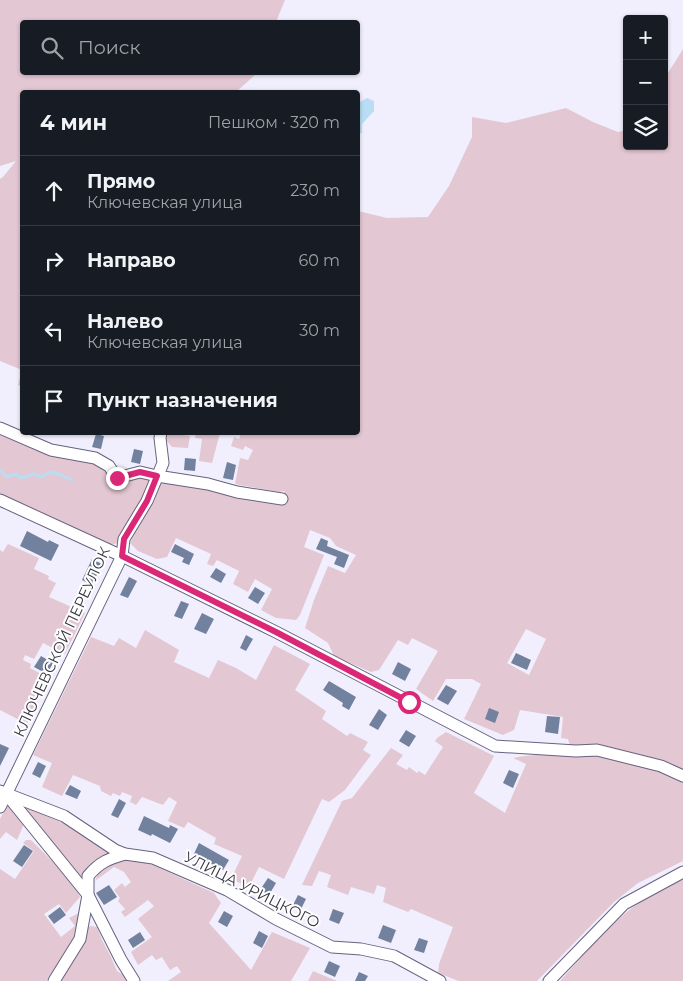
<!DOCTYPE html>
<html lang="ru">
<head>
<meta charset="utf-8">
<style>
	body { margin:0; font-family:Montserrat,sans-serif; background:#20242c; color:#f1f3f6 }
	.controls { position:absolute; right:15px; top:15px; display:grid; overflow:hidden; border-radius:5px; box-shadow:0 1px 4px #0004 }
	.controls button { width:45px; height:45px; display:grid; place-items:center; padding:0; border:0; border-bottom:1px solid #363941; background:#171b24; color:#f1f3f6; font:25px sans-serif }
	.stop { position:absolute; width:15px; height:15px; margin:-11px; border:4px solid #db2777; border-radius:50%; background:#fff }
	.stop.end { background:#db2777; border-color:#fff; box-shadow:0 1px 5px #0008 }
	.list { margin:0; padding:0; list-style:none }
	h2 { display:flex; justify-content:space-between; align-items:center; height:65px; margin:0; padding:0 20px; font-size:21px }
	h2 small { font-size:16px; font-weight:400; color:#9ea1a6 }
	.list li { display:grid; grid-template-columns:32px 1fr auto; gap:15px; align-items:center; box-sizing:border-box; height:70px; padding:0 20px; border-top:1px solid #363941 }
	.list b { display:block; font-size:19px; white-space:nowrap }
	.list p { margin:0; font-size:16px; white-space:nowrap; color:#9ea1a6 }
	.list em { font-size:16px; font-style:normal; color:#9ea1a6 }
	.icon { flex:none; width:28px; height:28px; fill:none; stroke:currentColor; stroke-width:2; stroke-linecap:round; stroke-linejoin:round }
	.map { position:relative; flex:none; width:683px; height:981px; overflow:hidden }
	.search { position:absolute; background:#171b24; box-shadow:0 1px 4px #0004; left:20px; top:20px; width:340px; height:55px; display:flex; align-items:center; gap:12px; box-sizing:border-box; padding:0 18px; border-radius:5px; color:#9ea1a6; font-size:19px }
	.panel { position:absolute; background:#171b24; box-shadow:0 1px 4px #0004; left:20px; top:90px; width:340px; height:345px; border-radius:5px }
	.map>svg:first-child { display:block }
</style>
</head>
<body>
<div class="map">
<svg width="683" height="981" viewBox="0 0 683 981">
	<rect width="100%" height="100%" fill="#f1effd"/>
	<!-- green -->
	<g fill="#e3c7d2" fill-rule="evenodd">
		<path d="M0,0h285l-9,22h-254v50l235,1 -21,19h-214v294l-4,-1 4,-15 -22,-9v-182l3,-2 13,-16 -16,5z"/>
		<path d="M683,49v812l-45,22 -24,19 -77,79h-78l-21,-8 1,-9 14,-37 -42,-18 -3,3 -25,-10 3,-14 -9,-3 -3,9 -23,-7 -3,8 -21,-8 4,-12 -12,-4 -7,15 -10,-1 40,-84 10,-3 39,-50 12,7 -7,9 11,6 2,-3 8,6 2,-2 6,4 18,-28 -8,-6 2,-3 9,-6 48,24 -20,37 31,20 21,-49 -13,-6c20,-4 40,-4 60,-1l-5,-18 -7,-1 2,-21 -43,-7 -6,20 -11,5 -39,-16 17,-35 -9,-5h-26l-13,22 -17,-12 22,-38 -26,-13 -4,7 -10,-5 -19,30 -8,2 -37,-16 -6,-13 -23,-15 9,-28 14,-34 17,7 11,-18 -20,-9 -6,-8 -20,-8 -6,17 20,8 -24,60 -4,5 -20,-2 -15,-8 11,-21 -17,-10 -7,13 -15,-8 6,-13 -22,-11 -4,6 -6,-2 4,-10 -35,-16 -9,19 -10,2 -19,-8 -8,-8 30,-62 42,6 27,8 32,7 18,2 6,-13 -7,1 -43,-8 5,-26 8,2 5,-10 -8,-4 -2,4 -12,-4 3,-9 5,2 2,-6 117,-1v-221l29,7 41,-1 21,-31 23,-49v-20l34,6 60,-15 27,14 25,10 9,-2v16h37l1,-68zM526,629l20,10 -17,36 -22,-12z"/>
		<path d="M0,432l94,30 12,8 46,10 -26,49 -10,15h-8l-108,-50z"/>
		<path d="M167,433h17v2l6,1 -2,12 -16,-1 -6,-7z"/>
		<path d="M196,433h24l-8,30 -13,-2 3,-22 -7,-1z"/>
		<path d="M8,544l31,14 -5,11 15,7 -1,3 8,4 -7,14 36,16 -20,41 -22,-11 -9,16 -9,-4 -2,5 8,4 -1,4 19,10 -22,46 -27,-14v-160l3,2z"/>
		<path d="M145,630l34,20 -5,12 35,16 9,-18 18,8 20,12 18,-35 36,19 -15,26 31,21 -4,8 25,17 3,-3 18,9 -5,8 8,5 -26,35 -16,12 -7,-3 -38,80 -25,-12 -10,20 -18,-8 11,-23 -28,-12 2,-6 -28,-16 -4,6 -16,-7 9,-19 -8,-5 -6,8 -21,-8 -6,8 -6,-3 2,-6 -10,-4 -2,4 -7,-3 -2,3 -10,-5 -1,-5 -27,-11 -11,21 -20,-9 10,-24 -19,-8 58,-118 23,9 5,-8 17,10z"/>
		<path d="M19,803l52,24 41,27 -28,31z"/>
		<path d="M7,805l17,19 -7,16 -11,-8 -6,7v-20z"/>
		<path d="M26,840h5l28,28 14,15 7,14 -14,16 -7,-9 -15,10 17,23 14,-11 -6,-8 12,-6 -3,21 -32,48h-46v-112l15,10 19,-28 -11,-8z"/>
		<path d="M128,859l12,1 13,5 61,28 7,10 -12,20 42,47 21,-38 38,16 -19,33h-123l13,-9 -4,-6 -7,4 -8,-13 -6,3 -4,-5 -14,10 -7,-13 21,-15 -14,-18 16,-13 -6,-6 -23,17 -4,-5 4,-3 -7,-8 2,-3 -6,-8 8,-7 3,4 6,-5 -7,-10 -10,-5 -19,14 5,-11 7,-5z"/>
		<path d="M683,878v103h-123c23,-25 45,-53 73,-74 16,-11 33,-21 50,-29z"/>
		<path d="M91,926l6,1 5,13 9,17 6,14 8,5 3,5h-68l9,-13 17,-40z"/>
		<path d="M313,971l24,10h-29z"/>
	</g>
	<!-- water -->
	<path fill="#b9def3" d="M367,98l7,3v10l-12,13v9l-4,1v-31z"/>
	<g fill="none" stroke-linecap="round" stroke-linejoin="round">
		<!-- stream -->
		<path stroke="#b9def3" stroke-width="3" d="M0,470l7,7 9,-3 5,4 12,-4 9,3 8,-5 9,2 13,6"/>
	</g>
	<!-- building -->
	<g fill="#72819e">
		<path d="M96,434l8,2 -3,13 -9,-2z"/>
		<path d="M134,449l9,2 -3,13 -9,-2z"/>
		<path d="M185,458l11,1 -1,12 -11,-1z"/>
		<path d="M227,462l9,3 -3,15 -10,-2z"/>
		<path d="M27,531l21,11 1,-2 10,5 -8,16 -31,-15z"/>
		<path d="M321,538l7,3 -1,5 22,9 -5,13 -10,-4 3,-7 -21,-8z"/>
		<path d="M175,544l19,10 -5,11 -7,-3 2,-4 -13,-6z"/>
		<path d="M92,559l10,5 -10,21 -10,-5z"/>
		<path d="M216,568l10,6 -5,9 -11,-6z"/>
		<path d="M129,577l8,4 -9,17 -8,-3z"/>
		<path d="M255,587l10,6 -7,11 -10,-6z"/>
		<path d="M181,601l8,3 -7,15 -8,-3z"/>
		<path d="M202,613l12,6 -8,15 -12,-5z"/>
		<path d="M246,635l7,4 -7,12 -6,-3z"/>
		<path d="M516,653l15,7 -4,10 -16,-7z"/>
		<path d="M41,656l12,7 -6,11 -13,-7z"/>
		<path d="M398,662l13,7 -6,12 -13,-7z"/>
		<path d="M329,681l27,16 -7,13 -7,-4 1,-3 -20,-13z"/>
		<path d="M446,685l11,6 -9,14 -11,-6z"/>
		<path d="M489,708l10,4 -4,11 -10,-4z"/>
		<path d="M379,709l8,6 -9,15 -9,-5z"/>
		<path d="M547,716l13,1 -2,17 -13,-2z"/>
		<path d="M406,730l10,6 -7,11 -10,-6z"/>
		<path d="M0,744l9,4 -9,18z"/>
		<path d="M38,762l8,4 -6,12 -8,-4z"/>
		<path d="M509,770l10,4 -6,14 -10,-5z"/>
		<path d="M70,785l11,6 -4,8 -12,-5z"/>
		<path d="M119,799l7,4 -8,15 -7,-3z"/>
		<path d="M144,816l25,12 1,-3 8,4 -8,14 -18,-9 -1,2 -13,-6z"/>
		<path d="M199,843l30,17 -6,10 -21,-11 -9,-3z"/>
		<path d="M24,845l9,6 -11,16 -9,-6z"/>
		<path d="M268,878l8,5 -7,12 -9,-5z"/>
		<path d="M109,885l8,12 -13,8 -8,-12z"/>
		<path d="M298,895l8,4 -5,10 -8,-4z"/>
		<path d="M60,907l6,8 -12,9 -6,-8z"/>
		<path d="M333,909l11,4 -5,11 -10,-4z"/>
		<path d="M224,911l9,5 -6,11 -9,-5z"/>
		<path d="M383,925l13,5 -5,13 -13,-5z"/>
		<path d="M259,931l9,5 -6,12 -9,-5z"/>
		<path d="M140,932l5,8 -12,8 -5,-8z"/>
		<path d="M419,938l9,3 -4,12 -10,-3z"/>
		<path d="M329,961l11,5 -5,11 -11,-5z"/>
		<path d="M359,972l9,4 -3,5h-10z"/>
	</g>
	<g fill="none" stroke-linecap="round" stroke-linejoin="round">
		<!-- minor casing -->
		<g stroke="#67627f" stroke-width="13">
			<g id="minor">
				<path d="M0,428l51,22 44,8 14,8 8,12 23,-6 17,4 51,8 29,8 45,7"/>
				<path d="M0,500l122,56 154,76 219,114 81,5 21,-1 64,16 22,10"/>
				<path d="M0,791l7,3 57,22 51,34 10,4 28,4 74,32 49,29 56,28 29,2 33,7 46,25"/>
				<path d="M7,795l81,100 33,65 13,21"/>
				<path d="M0,807l122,-251 2,-17 23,-38 16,-38 -3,-25 1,-6"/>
				<path d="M54,981l26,-42 8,-44v-19c12,-14 20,-17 37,-22"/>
				<path d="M549,981l75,-77 59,-32"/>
			</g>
		</g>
		<!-- minor -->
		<use href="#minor" stroke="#fff" stroke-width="11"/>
	</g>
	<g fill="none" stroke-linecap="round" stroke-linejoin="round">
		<!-- route -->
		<path stroke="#db2777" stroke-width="6" d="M117,478l23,-6 17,4 -10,25 -23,38 -2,17 154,76 133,70"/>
	</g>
	<g text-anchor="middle" stroke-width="4" stroke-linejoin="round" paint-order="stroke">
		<!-- street labels -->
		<g font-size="15" fill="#383643" stroke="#fefefe">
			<text transform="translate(62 642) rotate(-65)" y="5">КЛЮЧЕВСКОЙ ПЕРЕУЛОК</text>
			<text transform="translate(252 890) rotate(27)" y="5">УЛИЦА УРИЦКОГО</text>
		</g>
	</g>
</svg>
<div class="controls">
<button>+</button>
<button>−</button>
<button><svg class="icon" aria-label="layers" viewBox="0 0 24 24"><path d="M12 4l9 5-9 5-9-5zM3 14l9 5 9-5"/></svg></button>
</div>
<div class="stop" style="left:409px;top:702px"></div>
<div class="stop end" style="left:117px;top:478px"></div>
<div class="search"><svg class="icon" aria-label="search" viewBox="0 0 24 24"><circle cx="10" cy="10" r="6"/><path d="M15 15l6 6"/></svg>Поиск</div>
<section class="panel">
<h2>4 мин<small>Пешком · 320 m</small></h2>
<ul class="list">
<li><svg class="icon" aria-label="ahead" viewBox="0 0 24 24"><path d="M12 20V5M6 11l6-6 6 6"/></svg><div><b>Прямо</b><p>Ключевская улица</p></div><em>230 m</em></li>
<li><svg class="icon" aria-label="right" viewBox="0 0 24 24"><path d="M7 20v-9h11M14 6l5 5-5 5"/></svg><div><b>Направо</b></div><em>60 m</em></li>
<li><svg class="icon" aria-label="left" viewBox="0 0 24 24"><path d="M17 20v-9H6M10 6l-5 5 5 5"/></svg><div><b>Налево</b><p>Ключевская улица</p></div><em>30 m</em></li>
<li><svg class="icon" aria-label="arrive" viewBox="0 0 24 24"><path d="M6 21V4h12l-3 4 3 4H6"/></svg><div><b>Пункт назначения</b></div></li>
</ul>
</section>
</div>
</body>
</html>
